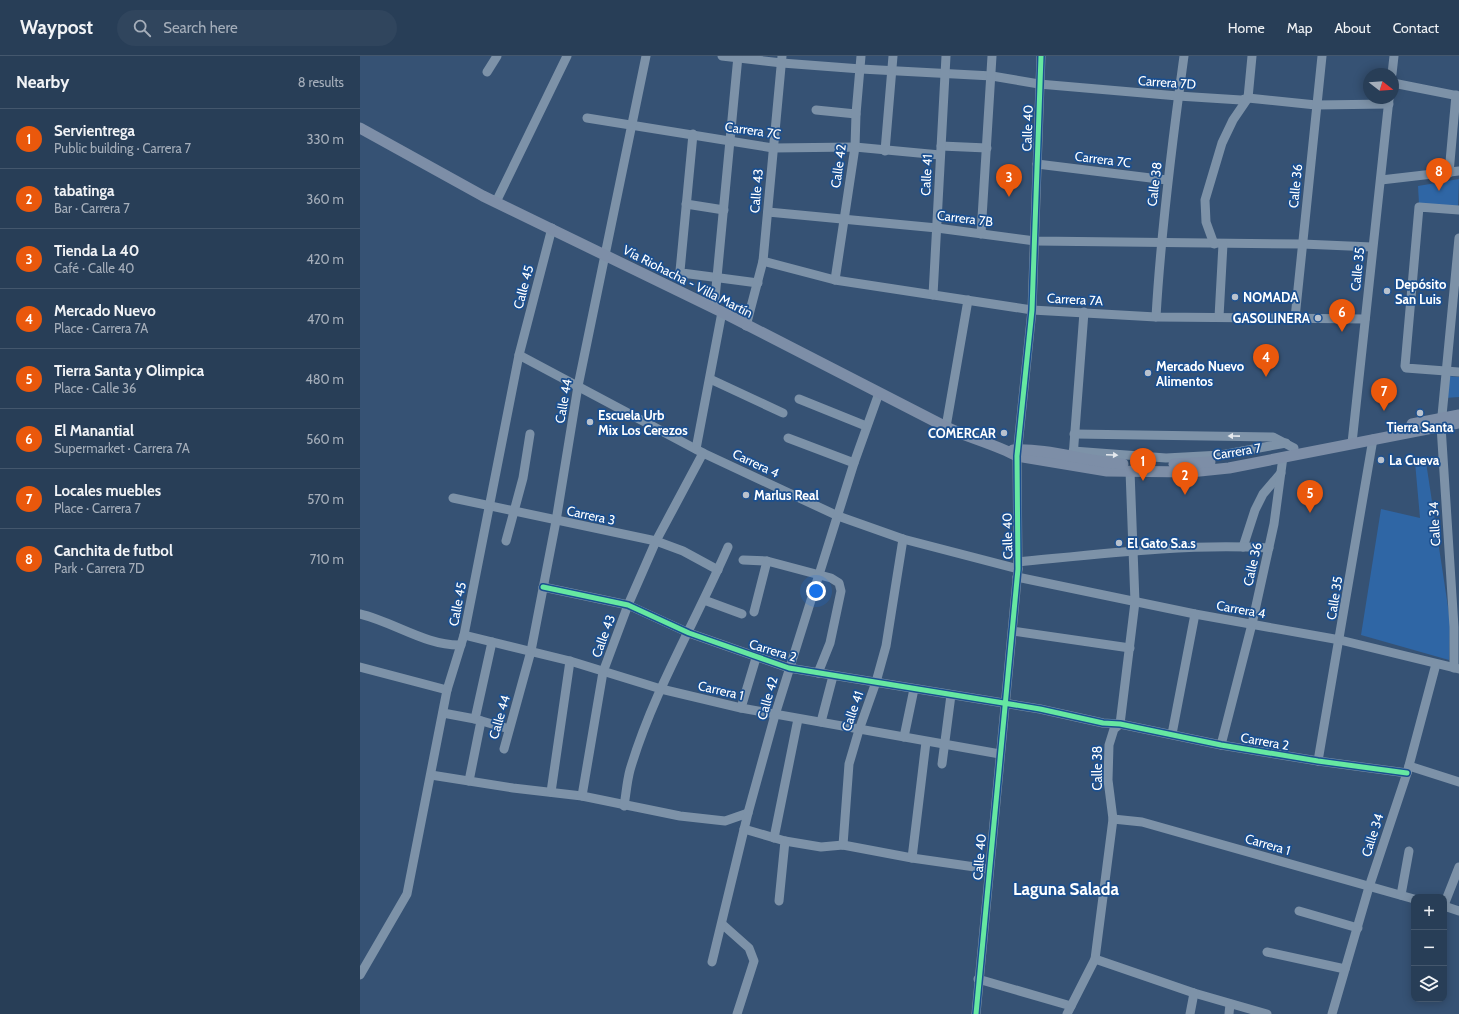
<!DOCTYPE html>
<html lang="en">
<head>
<meta charset="utf-8">
<style>
	body { margin:0; font-family:Cabin,sans-serif; background:#30455d; color:#f1f3f6 }
	.controls { position:absolute; right:12px; bottom:12px; display:grid; overflow:hidden; border-radius:8px; box-shadow:0 2px 10px #0003 }
	.controls button { width:36px; height:36px; display:grid; place-items:center; padding:0; border:0; border-bottom:1px solid #44576d; background:#283e57; color:#f1f3f6; font:20px sans-serif }
	.compass { position:absolute; left:1003px; top:12px; width:36px; height:36px; border-radius:50%; background:#283e57; box-shadow:0 2px 10px #0003; rotate:107deg }
	.you { position:absolute; left:456px; top:535px; width:14px; height:14px; margin:-10px; border:3px solid #fff; border-radius:50%; background:#1a73e8; box-shadow:0 0 0 6px #1a73e833 }
	.badge { display:grid; place-items:center; width:26px; height:26px; border-radius:50%; background:#ea580c; color:#fff; font-size:13px; font-weight:700 }
	.pin { position:absolute; translate:-50% -33px; filter:drop-shadow(0 1px 2px #0008) }
	.pin::after { content:''; position:absolute; top:21px; width:14px; height:12px; background:inherit; clip-path:polygon(0 0,100% 0,50% 100%) }
	.list { margin:0; padding:0; list-style:none }
	h2 { display:flex; justify-content:space-between; align-items:center; height:52px; margin:0; padding:0 16px; font-size:17px }
	h2 small { font-size:13px; font-weight:400; color:#a5aeba }
	.list li { display:grid; grid-template-columns:26px 1fr auto; gap:12px; align-items:center; box-sizing:border-box; height:60px; padding:0 16px; border-top:1px solid #44576d }
	.list b { display:block; font-size:15px; white-space:nowrap }
	.list p { margin:0; font-size:13px; white-space:nowrap; color:#a5aeba }
	.list em { font-size:13px; font-style:normal; color:#a5aeba }
	.icon { flex:none; width:22px; height:22px; fill:none; stroke:currentColor; stroke-width:2; stroke-linecap:round; stroke-linejoin:round }
	.map { position:relative; flex:none; width:1099px; height:958px; overflow:hidden }
	header { display:flex; align-items:center; gap:24px; box-sizing:border-box; height:56px; padding:0 20px; background:#283e57; border-bottom:1px solid #44576d }
	header strong { font-size:19px }
	nav { display:flex; gap:22px; margin-inline-start:auto; font-size:14px }
	.search { width:280px; height:36px; background:#30455d; display:flex; align-items:center; gap:10px; box-sizing:border-box; padding:0 14px; border-radius:22px; color:#a5aeba; font-size:15px }
	main { display:flex }
	aside { flex:1; background:#283e57 }
	.map>svg:first-child { display:block }
</style>
</head>
<body>
<header>
<strong>Waypost</strong>
<div class="search"><svg class="icon" aria-label="search" viewBox="0 0 24 24"><circle cx="10" cy="10" r="6"/><path d="M15 15l6 6"/></svg>Search here</div>
<nav><a>Home</a><a>Map</a><a>About</a><a>Contact</a></nav>
</header>
<main>
<aside>
<h2>Nearby<small>8 results</small></h2>
<ul class="list">
<li><span class="badge">1</span><div><b>Servientrega</b><p>Public building · Carrera 7</p></div><em>330 m</em></li>
<li><span class="badge">2</span><div><b>tabatinga</b><p>Bar · Carrera 7</p></div><em>360 m</em></li>
<li><span class="badge">3</span><div><b>Tienda La 40</b><p>Café · Calle 40</p></div><em>420 m</em></li>
<li><span class="badge">4</span><div><b>Mercado Nuevo</b><p>Place · Carrera 7A</p></div><em>470 m</em></li>
<li><span class="badge">5</span><div><b>Tierra Santa y Olimpica</b><p>Place · Calle 36</p></div><em>480 m</em></li>
<li><span class="badge">6</span><div><b>El Manantial</b><p>Supermarket · Carrera 7A</p></div><em>560 m</em></li>
<li><span class="badge">7</span><div><b>Locales muebles</b><p>Place · Carrera 7</p></div><em>570 m</em></li>
<li><span class="badge">8</span><div><b>Canchita de futbol</b><p>Park · Carrera 7D</p></div><em>710 m</em></li>
</ul>
</aside>
<div class="map">
<svg width="1099" height="958" viewBox="0 0 1099 958">
	<rect width="100%" height="100%" fill="#365274"/>
	<!-- green -->
	<g fill="#2f66a5">
		<path d="M1099,123l-1,28 -39,-3 -1,-18z"/>
		<path d="M1087,320l12,1v20l-14,1z"/>
		<path d="M1055,406h11l24,158 -1,40 -88,-25 20,-126 39,9z"/>
	</g>
	<g fill="none" stroke-linecap="round" stroke-linejoin="round">
		<!-- minor -->
		<g stroke="#7d92a8" stroke-width="9">
			<path d="M362,0l60,7 79,6 131,7 47,8 139,12 63,4 7,-2 68,7 73,-1"/>
			<path d="M127,16l10,-16"/>
			<path d="M1032,18l2,-18"/>
			<path d="M1033,27l66,13"/>
			<path d="M456,54l40,4"/>
			<path d="M227,62l186,30 82,-1 85,8"/>
			<path d="M333,78l-13,137 2,2 76,10"/>
			<path d="M581,90l46,2"/>
			<path d="M525,95l8,-95"/>
			<path d="M677,108l130,16"/>
			<path d="M1089,117l7,-78"/>
			<path d="M1021,124l78,-9"/>
			<path d="M136,146l71,-146"/>
			<path d="M326,148l38,6"/>
			<path d="M1099,154l-40,-3 -14,159 1,2 53,4"/>
			<path d="M408,156l169,16 98,13 267,3 70,3"/>
			<path d="M621,178l11,-178"/>
			<path d="M854,188l-8,-22 -1,-22 17,-57 11,-23 15,-22 4,-42"/>
			<path d="M403,205l72,19 197,30 124,7 209,2"/>
			<path d="M475,224l20,-133 1,-33 5,-58"/>
			<path d="M573,239l13,-239"/>
			<path d="M354,253l24,-253"/>
			<path d="M796,261c5,-88 16,-174 28,-261"/>
			<path d="M859,261l4,-73"/>
			<path d="M935,262l27,-262"/>
			<path d="M386,270l17,-65 19,-205"/>
			<path d="M159,299l184,98 135,63 65,23 115,30"/>
			<path d="M350,323l73,34"/>
			<path d="M439,343l67,27"/>
			<path d="M586,371l22,-127"/>
			<path d="M714,378l199,3 21,11"/>
			<path d="M428,382l66,25"/>
			<path d="M992,387l37,-344"/>
			<path d="M336,393l26,-137"/>
			<path d="M713,395l93,7 55,-3 65,-12"/>
			<path d="M713,401l11,-145"/>
			<path d="M93,442l203,43 27,10 35,19"/>
			<path d="M146,485l17,-63 7,-44"/>
			<path d="M883,491l12,-37 8,-16 18,-21"/>
			<path d="M383,504l24,1 64,17 8,5 2,8 -11,52 -12,30"/>
			<path d="M658,506c82,-8 169,-19 251,-14"/>
			<path d="M657,521l178,37 145,26 119,29"/>
			<path d="M183,531l85,18 61,28 100,35 251,41 63,14 17,1 101,21 97,16 89,12"/>
			<path d="M344,544l38,14"/>
			<path d="M394,556l13,-51"/>
			<path d="M0,558c34,8 66,32 101,31"/>
			<path d="M653,575l117,17"/>
			<path d="M104,579l106,26 91,28 80,19 259,46"/>
			<path d="M0,611l87,23"/>
			<path d="M1094,612v-41l-13,-201 18,-188"/>
			<path d="M381,652l15,-50"/>
			<path d="M83,657l32,6 34,10"/>
			<path d="M115,663l17,-77"/>
			<path d="M461,666l12,-46"/>
			<path d="M812,678l23,-120"/>
			<path d="M544,681l10,-48"/>
			<path d="M861,689l31,-121 22,-100 9,-67"/>
			<path d="M144,693l27,-98 25,-130 22,-135 68,-330"/>
			<path d="M958,705l55,-322"/>
			<path d="M582,708l9,-69"/>
			<path d="M1049,710l50,16"/>
			<path d="M71,719l82,13 69,8 98,20 45,5 23,-8"/>
			<path d="M109,725l12,-60"/>
			<path d="M191,736l19,-131"/>
			<path d="M222,740l21,-124 25,-67 28,-64 47,-88"/>
			<path d="M264,750c2,-12 3,-25 6,-36 23,-78 66,-149 98,-223"/>
			<path d="M753,763l29,3 272,77"/>
			<path d="M384,773l41,12 36,6 22,-2 69,13 77,11"/>
			<path d="M414,782l24,-119"/>
			<path d="M483,789l6,-81 10,-34 17,-48 10,-36 17,-107"/>
			<path d="M552,802l14,-116"/>
			<path d="M1041,839l8,-44"/>
			<path d="M419,845l6,-60"/>
			<path d="M1084,849l15,-38"/>
			<path d="M1084,850l15,5"/>
			<path d="M939,855l59,17"/>
			<path d="M362,868l27,24 5,13 -17,53"/>
			<path d="M907,896l78,17"/>
			<path d="M735,903l99,34 73,21"/>
			<path d="M352,906l36,-149 27,-98 79,-252 25,-70"/>
			<path d="M0,919l47,-81 40,-204 17,-55 55,-280 33,-127"/>
			<path d="M618,923l93,27"/>
			<path d="M616,958l42,-445 -1,-113 15,-146 9,-254"/>
			<path d="M707,958l28,-55 18,-140 -5,-39 1,-35 5,-16 6,-5 15,-122 -5,-131"/>
			<path d="M830,958l4,-21"/>
			<path d="M869,958l1,-10"/>
			<path d="M972,958l37,-127 38,-114 29,-109"/>
		</g>
		<!-- major -->
		<g stroke="#7d8ea7" stroke-width="11">
			<path d="M0,72l123,68 239,116 224,115c23,11 49,17 71,29l90,15 83,1 39,-4 230,-45"/>
			<path d="M1052,368l47,-9"/>
			<path d="M653,394c36,-2 73,12 110,14"/>
			<path d="M814,408l36,-2"/>
		</g>
		<!-- cycleway casing -->
		<g stroke="#1b4f8f" stroke-width="8">
			<g id="cycleway">
				<path d="M183,531l85,18 61,28 100,35 251,41 63,14 17,1 101,21 97,16 89,12"/>
				<path d="M616,958l42,-445 -1,-113 15,-146 9,-254"/>
			</g>
		</g>
		<!-- cycleway -->
		<use href="#cycleway" stroke="#66e7a1" stroke-width="5"/>
	</g>
	<!-- one-way arrows -->
	<defs><path id="oneway-solid" d="M-6-.8H1V-3.2L6.5 0L1 3.2V.8H-6Z"/></defs>
	<g fill="#e5e9ee">
		<use href="#oneway-solid" transform="translate(874 380) rotate(-179)"/>
		<use href="#oneway-solid" transform="translate(752 399) rotate(3)"/>
	</g>
	<!-- markers -->
	<g fill="#b9c2ce" stroke="#1b4f8f" stroke-width="1.5">
		<circle cx="1027" cy="235" r="4"/>
		<circle cx="875" cy="241" r="4"/>
		<circle cx="958" cy="262" r="4"/>
		<circle cx="788" cy="317" r="4"/>
		<circle cx="1060" cy="357" r="4"/>
		<circle cx="230" cy="366" r="4"/>
		<circle cx="644" cy="377" r="4"/>
		<circle cx="1021" cy="404" r="4"/>
		<circle cx="386" cy="439" r="4"/>
		<circle cx="759" cy="487" r="4"/>
	</g>
	<g text-anchor="middle" stroke-width="3.5" stroke-linejoin="round" paint-order="stroke">
		<!-- street labels -->
		<g font-size="13" fill="#fff" stroke="#1b4f8f">
			<text transform="translate(807 26) rotate(4)" y="5">Carrera 7D</text>
			<text transform="translate(667 72) rotate(-88)" y="5">Calle 40</text>
			<text transform="translate(393 74) rotate(8)" y="5">Carrera 7C</text>
			<text transform="translate(743 103) rotate(7)" y="5">Carrera 7C</text>
			<text transform="translate(478 110) rotate(-82)" y="5">Calle 42</text>
			<text transform="translate(566 119) rotate(-87)" y="5">Calle 41</text>
			<text transform="translate(794 128) rotate(-83)" y="5">Calle 38</text>
			<text transform="translate(935 130) rotate(-84)" y="5">Calle 36</text>
			<text transform="translate(396 135) rotate(-85)" y="5">Calle 43</text>
			<text transform="translate(605 162) rotate(7)" y="5">Carrera 7B</text>
			<text transform="translate(997 213) rotate(-84)" y="5">Calle 35</text>
			<text transform="translate(328 225) rotate(27)" y="5">Vía Riohacha - Villa Martín</text>
			<text transform="translate(163 231) rotate(-75)" y="5">Calle 45</text>
			<text transform="translate(715 243) rotate(3)" y="5">Carrera 7A</text>
			<text transform="translate(203 345) rotate(-80)" y="5">Calle 44</text>
			<text transform="translate(877 395) rotate(-9)" y="5">Carrera 7</text>
			<text transform="translate(396 407) rotate(25)" y="5">Carrera 4</text>
			<text transform="translate(231 459) rotate(12)" y="5">Carrera 3</text>
			<text transform="translate(1074 468) rotate(-93)" y="5">Calle 34</text>
			<text transform="translate(647 480) rotate(-91)" y="5">Calle 40</text>
			<text transform="translate(892 508) rotate(-77)" y="5">Calle 36</text>
			<text transform="translate(974 542) rotate(-81)" y="5">Calle 35</text>
			<text transform="translate(97 548) rotate(-79)" y="5">Calle 45</text>
			<text transform="translate(881 553) rotate(10)" y="5">Carrera 4</text>
			<text transform="translate(243 580) rotate(-70)" y="5">Calle 43</text>
			<text transform="translate(413 594) rotate(17)" y="5">Carrera 2</text>
			<text transform="translate(361 634) rotate(13)" y="5">Carrera 1</text>
			<text transform="translate(407 642) rotate(-74)" y="5">Calle 42</text>
			<text transform="translate(492 655) rotate(-71)" y="5">Calle 41</text>
			<text transform="translate(139 661) rotate(-74)" y="5">Calle 44</text>
			<text transform="translate(905 685) rotate(10)" y="5">Carrera 2</text>
			<text transform="translate(737 712) rotate(-90)" y="5">Calle 38</text>
			<text transform="translate(1012 779) rotate(-72)" y="5">Calle 34</text>
			<text transform="translate(908 788) rotate(16)" y="5">Carrera 1</text>
			<text transform="translate(619 801) rotate(-85)" y="5">Calle 40</text>
		</g>
		<!-- poi labels -->
		<g font-size="13" font-weight="bold" fill="#fff" stroke="#1b4f8f" text-anchor="start">
			<text x="1035" y="233">Depósito<tspan x="1035" dy="15">San Luis</tspan></text>
			<text x="883" y="246">NOMADA</text>
			<text x="950" y="267" text-anchor="end">GASOLINERA</text>
			<text x="796" y="315">Mercado Nuevo<tspan x="796" dy="15">Alimentos</tspan></text>
			<text x="238" y="364">Escuela Urb<tspan x="238" dy="15">Mix Los Cerezos</tspan></text>
			<text x="1060" y="376" text-anchor="middle">Tierra Santa</text>
			<text x="636" y="382" text-anchor="end">COMERCAR</text>
			<text x="1029" y="409">La Cueva</text>
			<text x="394" y="444">Marlus Real</text>
			<text x="767" y="492">El Gato S.a.s</text>
		</g>
		<!-- district labels -->
		<g font-size="17" font-weight="bold" fill="#fff" stroke="#1b4f8f">
			<text x="706" y="839">Laguna Salada</text>
		</g>
	</g>
</svg>
<div class="controls">
<button>+</button>
<button>−</button>
<button><svg class="icon" aria-label="layers" viewBox="0 0 24 24"><path d="M12 4l9 5-9 5-9-5zM3 14l9 5 9-5"/></svg></button>
</div>
<svg class="compass" viewBox="-18 -18 36 36"><path d="M0-13l5 13h-10z" fill="#e53935"/><path d="M0 13l5-13h-10z" fill="#a5aeba"/></svg>
<div class="you"></div>
<div class="pin badge" style="left:783px;top:425px">1</div>
<div class="pin badge" style="left:825px;top:439px">2</div>
<div class="pin badge" style="left:649px;top:141px">3</div>
<div class="pin badge" style="left:906px;top:321px">4</div>
<div class="pin badge" style="left:950px;top:457px">5</div>
<div class="pin badge" style="left:982px;top:276px">6</div>
<div class="pin badge" style="left:1024px;top:355px">7</div>
<div class="pin badge" style="left:1079px;top:135px">8</div>
</div>
</main>
</body>
</html>
